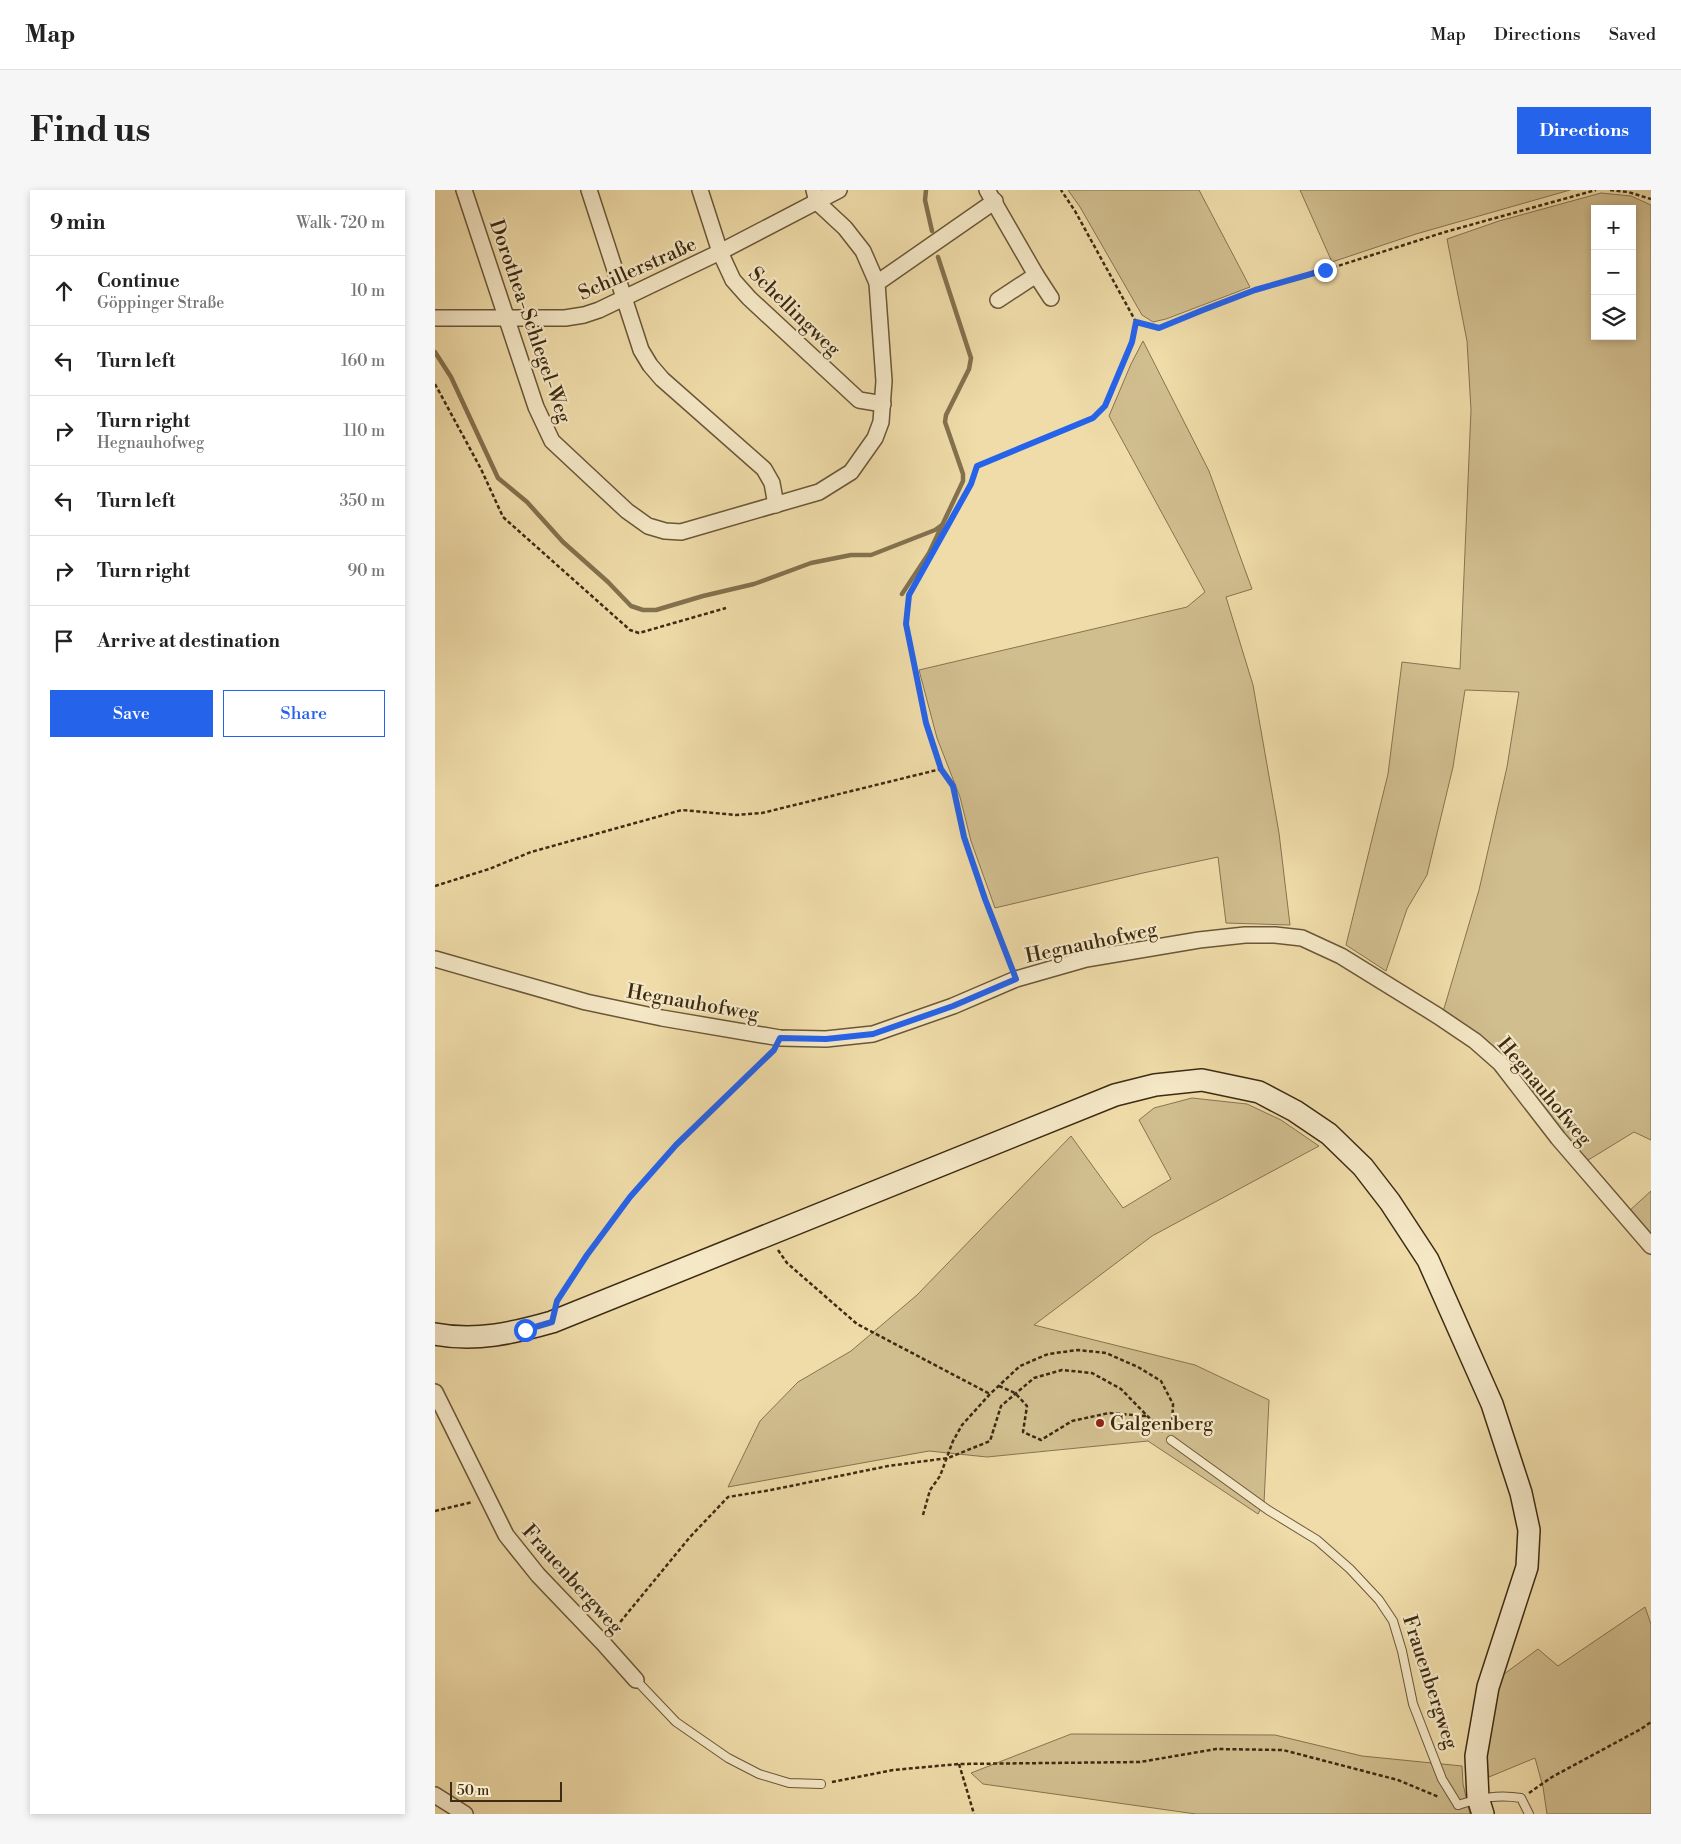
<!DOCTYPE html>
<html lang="en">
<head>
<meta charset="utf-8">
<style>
	body { margin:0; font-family:"Libre Bodoni",serif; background:#f6f6f6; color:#222 }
	.controls { position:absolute; right:15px; top:15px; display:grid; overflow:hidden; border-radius:0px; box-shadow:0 2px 8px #0003 }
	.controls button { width:45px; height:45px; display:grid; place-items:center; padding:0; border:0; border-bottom:1px solid #e0e0e0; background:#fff; color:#222; font:25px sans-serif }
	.scale { position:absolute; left:15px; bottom:12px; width:112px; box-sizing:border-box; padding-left:5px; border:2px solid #3d2b12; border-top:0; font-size:14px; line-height:18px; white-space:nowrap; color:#3d2b12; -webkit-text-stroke:4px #f5e8c7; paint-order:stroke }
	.stop { position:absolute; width:15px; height:15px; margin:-11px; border:4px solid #2563eb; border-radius:50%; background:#fff }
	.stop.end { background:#2563eb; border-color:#fff; box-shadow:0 1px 5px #0008 }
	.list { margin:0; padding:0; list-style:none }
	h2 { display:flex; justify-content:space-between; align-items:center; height:65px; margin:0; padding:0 20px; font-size:21px }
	h2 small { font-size:16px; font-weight:400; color:#767676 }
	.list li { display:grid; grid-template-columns:32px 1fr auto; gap:15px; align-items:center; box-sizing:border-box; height:70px; padding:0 20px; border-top:1px solid #e0e0e0 }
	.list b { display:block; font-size:19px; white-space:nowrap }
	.list p { margin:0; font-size:16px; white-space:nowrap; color:#767676 }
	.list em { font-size:16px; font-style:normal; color:#767676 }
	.actions { display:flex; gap:10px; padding:15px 20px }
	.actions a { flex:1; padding:11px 0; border:1px solid #2563eb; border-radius:0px; text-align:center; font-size:18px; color:#2563eb }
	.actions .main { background:#2563eb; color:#fff }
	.icon { flex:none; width:28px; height:28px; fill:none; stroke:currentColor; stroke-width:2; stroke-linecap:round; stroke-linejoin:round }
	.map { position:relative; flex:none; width:1216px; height:1624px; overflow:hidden; border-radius:0px }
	header { display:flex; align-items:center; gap:30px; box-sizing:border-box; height:70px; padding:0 25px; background:#fff; border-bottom:1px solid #e0e0e0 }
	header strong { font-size:24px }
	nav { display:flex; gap:28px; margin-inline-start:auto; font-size:18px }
	.intro { display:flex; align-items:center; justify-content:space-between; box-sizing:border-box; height:120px; padding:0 30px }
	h1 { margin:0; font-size:35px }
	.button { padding:12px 22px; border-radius:0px; background:#2563eb; color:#fff; font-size:18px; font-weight:700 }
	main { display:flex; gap:30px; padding:0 30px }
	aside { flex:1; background:#fff; border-radius:0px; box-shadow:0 2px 8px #0003 }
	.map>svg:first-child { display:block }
</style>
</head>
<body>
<header>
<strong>Map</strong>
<nav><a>Map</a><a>Directions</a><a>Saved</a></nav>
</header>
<div class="intro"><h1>Find us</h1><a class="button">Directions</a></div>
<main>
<aside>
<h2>9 min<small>Walk · 720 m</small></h2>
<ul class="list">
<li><svg class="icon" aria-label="ahead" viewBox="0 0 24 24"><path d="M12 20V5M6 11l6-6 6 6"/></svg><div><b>Continue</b><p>Göppinger Straße</p></div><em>10 m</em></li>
<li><svg class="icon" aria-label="left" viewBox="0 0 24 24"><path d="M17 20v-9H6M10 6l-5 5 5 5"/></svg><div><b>Turn left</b></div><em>160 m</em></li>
<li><svg class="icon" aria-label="right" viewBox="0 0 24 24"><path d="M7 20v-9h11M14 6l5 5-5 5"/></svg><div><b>Turn right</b><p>Hegnauhofweg</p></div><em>110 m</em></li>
<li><svg class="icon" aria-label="left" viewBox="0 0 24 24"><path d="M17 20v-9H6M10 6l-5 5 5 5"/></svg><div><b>Turn left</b></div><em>350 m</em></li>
<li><svg class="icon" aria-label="right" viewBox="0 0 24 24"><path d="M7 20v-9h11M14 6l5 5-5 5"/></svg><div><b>Turn right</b></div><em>90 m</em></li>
<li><svg class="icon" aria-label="arrive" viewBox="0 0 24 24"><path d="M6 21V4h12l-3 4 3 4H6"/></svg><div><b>Arrive at destination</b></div></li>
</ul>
<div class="actions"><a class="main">Save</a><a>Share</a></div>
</aside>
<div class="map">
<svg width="1216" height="1624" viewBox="0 0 1216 1624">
	<rect width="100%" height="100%" fill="#efdca9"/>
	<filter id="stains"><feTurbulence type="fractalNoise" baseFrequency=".004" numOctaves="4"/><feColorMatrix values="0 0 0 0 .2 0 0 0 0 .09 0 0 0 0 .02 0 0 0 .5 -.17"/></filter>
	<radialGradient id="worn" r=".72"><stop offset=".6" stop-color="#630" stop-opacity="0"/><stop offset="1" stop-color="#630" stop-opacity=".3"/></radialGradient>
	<!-- green -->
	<g fill="#d1be8f" stroke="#877450" fill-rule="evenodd">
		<path d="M633,0h131l51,97 -84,32 -13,3 -11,-7 -62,-108z"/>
		<path d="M865,0h270l-154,44 -84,28z"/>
		<path d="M1166,3l30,3 20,9v935l-17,-8 -49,30 -142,-150 36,-122 28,-123 12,-75 -54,-2 -12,77 -26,108 -20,34 -21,62 -40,-26 42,-171 14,-112 58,7 11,-259 -4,-69 -20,-102 52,-18zM1160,19h37v127h-37z"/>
		<path d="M708,151l66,130 43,118 -26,8 27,88 26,148 11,92 -64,-2 -8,-66 -75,16 -148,35 -24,-67 -11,-44 -23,-59 -18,-68 268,-63 18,-15 -96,-176 22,-52z"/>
		<path d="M757,908l55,6 34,16 38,26 -167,90 -118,89 161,40 74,35 -5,103 -6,11 -110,-73 -161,16 -58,-6 -201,36 32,-66 38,-39 53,-31 66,-56 154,-159 52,72 48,-29 -32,-59 15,-12z"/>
		<path d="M1216,1001v49l-23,-28z"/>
		<path d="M1210,1417l6,17v190h-104l-4,-27 -8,-29 -46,19 -4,-24 15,-76 38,-28 20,17z"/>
		<path d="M636,1544l204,1 87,21 100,10 1,18 7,30h-274l-213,-30 -12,-11z"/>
	</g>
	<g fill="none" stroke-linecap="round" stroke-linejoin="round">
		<!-- stream -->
		<g stroke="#83714e" stroke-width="4.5">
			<path d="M491,0l-1,10 7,31"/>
			<path d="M0,162l16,25 47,101 29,24 36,40 45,40 23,24 12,4h13l47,-14 51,-12 57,-21 40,-8h20l64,-25 7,-5"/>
			<path d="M467,404l27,-41 34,-72v-7l-18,-52 1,-7 23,-46 2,-11 -33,-101"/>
		</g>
		<!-- service casing -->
		<g stroke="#6a5738" stroke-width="10">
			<g id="service">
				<path d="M736,1250l97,70 49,30 33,29 29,31 14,21 9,30 11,53 29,75 16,26"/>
				<path d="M201,1490l40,42 52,36 31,16 30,9 32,1"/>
				<path d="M1023,1615c22,-7 40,-11 63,-7l8,16"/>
			</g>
		</g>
		<!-- minor casing -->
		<g stroke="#6a5738" stroke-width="18">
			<g id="minor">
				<path d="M29,0l72,217 16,34 75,70 21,15 17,5 16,1 138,-40 32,-20 24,-34 6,-16 3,-41 -7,-98 118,-82"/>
				<path d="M154,0l52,160 9,15 12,14 102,90 8,14 4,22"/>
				<path d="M265,0l20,62 13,28 16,18 110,102 24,4"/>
				<path d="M379,0l3,12 28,26 18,23 14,32"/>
				<path d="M552,0l49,85 15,23"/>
				<path d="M563,110l38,-25"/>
				<path d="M0,128h130l19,-3 15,-5 121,-58 119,-62"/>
				<path d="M0,769l151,43 76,16 118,20 46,1 47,-5 80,-28 63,-27 70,-20 113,-19 46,-5h30l27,3 39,18 97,60 37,25 25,22 58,75 93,108"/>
				<path d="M0,1202l71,143 32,40 65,68 33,37"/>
				<path d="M0,1605l30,19"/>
			</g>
		</g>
		<!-- secondary casing -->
		<g stroke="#3d2b12" stroke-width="24">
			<path id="secondary" d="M0,1144c41,8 78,-1 117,-12l563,-227 40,-10 47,-5 57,12 36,19 34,23 34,33 27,35 38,58 64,144 29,89 8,37 -2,37 -39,120 -12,69 2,42 5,16"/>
		</g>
		<!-- path -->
		<g stroke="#3d2b12" stroke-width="2.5" stroke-dasharray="4 2.5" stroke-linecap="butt">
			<path d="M1175,0l18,2 23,7"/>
			<path d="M701,132l23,6 96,-38 70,-20 120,-38 151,-42"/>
			<path d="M0,194l46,85 22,48 127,113 9,3 87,-25"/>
			<path d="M0,696l54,-17 42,-17 151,-42 54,5 26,-2 179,-44"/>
			<path d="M576,776l-26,-67 -21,-62 -11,-51 -12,-17 -15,-46 -20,-100 3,-28 62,-111 6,-18 116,-48 12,-12 27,-64 4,-20 -61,-111 -14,-21"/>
			<path d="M343,1060l9,13 70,61 133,70"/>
			<path d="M122,1111l30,-46 43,-58 46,-52 96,-93"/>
			<path d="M564,1196l16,7 12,13 -4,26 18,8 31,-19 37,-8 37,3"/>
			<path d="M0,1321l38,-9"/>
			<path d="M488,1325l7,-25 10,-14 13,-35 9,-16 28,-31 30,-28 28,-12 30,-4 28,3 32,14 23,14 12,23 -1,26"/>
			<path d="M177,1442l78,-95 38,-40 43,-7 117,-24 60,-8 42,-17 11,-35 33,-28 28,-8 30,3 29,16 42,43"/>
			<path d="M524,1574l15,50"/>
			<path d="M397,1592l61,-12 66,-6 181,-2 76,-13 67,1 115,30 41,17"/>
			<path d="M1094,1603l23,-16 89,-48 10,-7"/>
		</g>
		<!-- service -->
		<use href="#service" stroke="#f5e8c7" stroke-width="8"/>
		<!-- minor -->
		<use href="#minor" stroke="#f5e8c7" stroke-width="15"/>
		<!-- secondary -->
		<use href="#secondary" stroke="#f5e8c7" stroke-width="21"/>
	</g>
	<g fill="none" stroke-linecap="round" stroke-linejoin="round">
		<!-- route -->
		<path stroke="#2563eb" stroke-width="6" d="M90,1140l27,-8 5,-21 30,-46 43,-58 46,-52 98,-95 6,-12 46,1 47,-5 80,-28 63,-27 -31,-80 -21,-62 -11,-51 -12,-17 -15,-46 -20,-99 3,-29 62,-111 6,-18 116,-48 12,-12 27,-64 4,-20 23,6 44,-18 52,-20 70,-20"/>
	</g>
	<!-- markers -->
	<circle fill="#8f2418" stroke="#f5e8c7" stroke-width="2" cx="665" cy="1233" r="5"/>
	<g text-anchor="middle" stroke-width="4.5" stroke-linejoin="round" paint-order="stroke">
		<!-- street labels -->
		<g font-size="20" fill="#3d2b12" stroke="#f5e8c7">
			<text transform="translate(202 78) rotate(-24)" y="7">Schillerstraße</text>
			<text transform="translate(360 121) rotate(44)" y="7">Schellingweg</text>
			<text transform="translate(96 131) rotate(71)" y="7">Dorothea-Schlegel-Weg</text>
			<text transform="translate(656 752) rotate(-12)" y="7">Hegnauhofweg</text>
			<text transform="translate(258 812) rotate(10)" y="7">Hegnauhofweg</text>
			<text transform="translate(1110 901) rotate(50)" y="7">Hegnauhofweg</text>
			<text transform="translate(138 1389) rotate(48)" y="7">Frauenbergweg</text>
			<text transform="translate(996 1492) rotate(72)" y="7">Frauenbergweg</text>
		</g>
		<!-- poi labels -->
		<g font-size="20" fill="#3d2b12" stroke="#f5e8c7" text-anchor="start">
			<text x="675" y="1240">Galgenberg</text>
		</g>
	</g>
	<rect width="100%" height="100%" filter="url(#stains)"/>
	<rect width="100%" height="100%" fill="url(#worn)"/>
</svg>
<div class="controls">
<button>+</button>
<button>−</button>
<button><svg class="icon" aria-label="layers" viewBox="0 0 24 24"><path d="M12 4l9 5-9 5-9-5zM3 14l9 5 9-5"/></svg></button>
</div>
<div class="scale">50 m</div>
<div class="stop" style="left:90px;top:1140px"></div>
<div class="stop end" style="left:890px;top:80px"></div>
</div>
</main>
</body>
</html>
